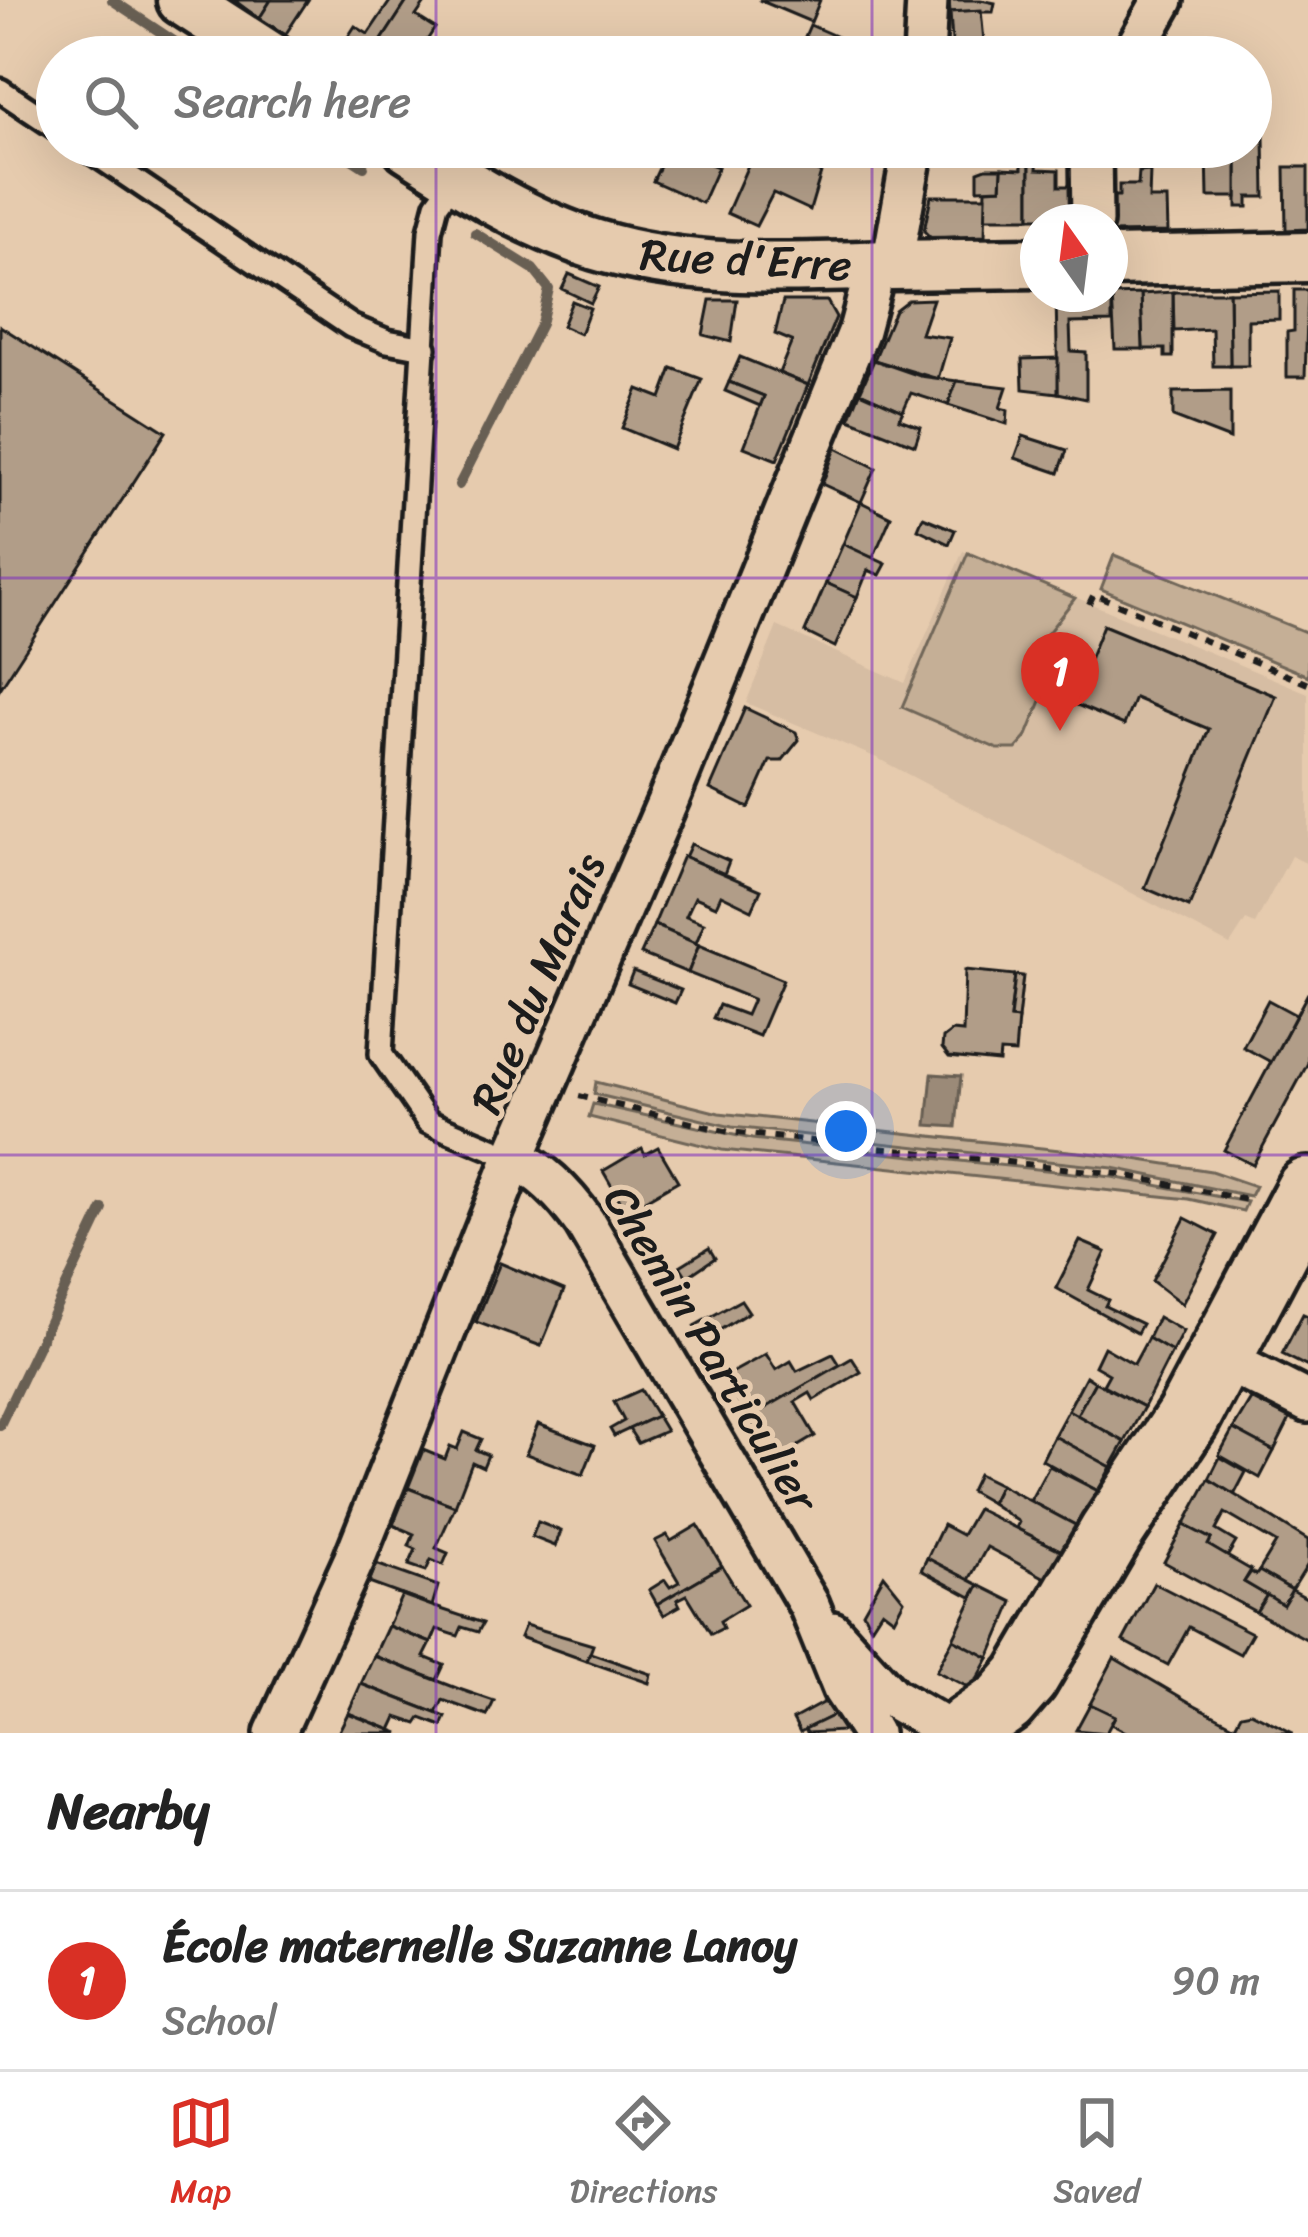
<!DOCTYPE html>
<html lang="en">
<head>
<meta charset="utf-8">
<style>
	body { margin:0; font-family:Sriracha,sans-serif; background:#f2f2f2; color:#222 }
	.compass { position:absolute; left:1020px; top:204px; width:108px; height:108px; border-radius:50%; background:#fff; box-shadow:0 12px 48px #0002; rotate:346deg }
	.you { position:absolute; left:846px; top:1131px; width:42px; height:42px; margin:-30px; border:9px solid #fff; border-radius:50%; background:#1a73e8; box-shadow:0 0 0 18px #1a73e833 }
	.badge { display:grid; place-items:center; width:78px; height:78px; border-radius:50%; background:#d93025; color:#fff; font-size:39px; font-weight:700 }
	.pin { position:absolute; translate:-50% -99px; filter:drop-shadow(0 3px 6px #0008) }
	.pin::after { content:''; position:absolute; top:63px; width:42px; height:36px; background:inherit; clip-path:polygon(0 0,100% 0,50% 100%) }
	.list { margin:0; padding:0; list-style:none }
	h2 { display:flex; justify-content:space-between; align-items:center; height:156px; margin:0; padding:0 48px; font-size:51px }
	h2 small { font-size:39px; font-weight:400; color:#767676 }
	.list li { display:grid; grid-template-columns:78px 1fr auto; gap:36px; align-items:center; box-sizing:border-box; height:180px; padding:0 48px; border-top:3px solid #e0e0e0 }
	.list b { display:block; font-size:45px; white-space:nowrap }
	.list p { margin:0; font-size:39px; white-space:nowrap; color:#767676 }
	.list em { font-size:39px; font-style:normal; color:#767676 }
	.icon { flex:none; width:66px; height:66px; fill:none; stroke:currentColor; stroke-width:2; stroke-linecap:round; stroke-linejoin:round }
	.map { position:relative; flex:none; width:1308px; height:1733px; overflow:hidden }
	.search { position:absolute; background:#fff; box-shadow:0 12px 48px #0002; left:36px; right:36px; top:36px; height:132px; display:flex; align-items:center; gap:30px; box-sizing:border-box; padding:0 42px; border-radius:66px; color:#767676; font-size:45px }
	.sheet { height:336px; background:#fff }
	nav { display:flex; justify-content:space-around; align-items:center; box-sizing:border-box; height:168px; border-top:3px solid #e0e0e0; background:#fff; font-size:33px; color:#767676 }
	nav a { display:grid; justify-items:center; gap:6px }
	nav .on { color:#d93025 }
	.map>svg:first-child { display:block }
</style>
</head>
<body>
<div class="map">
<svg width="1308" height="1733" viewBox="0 0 1308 1733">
	<rect width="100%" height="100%" fill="#e6cbae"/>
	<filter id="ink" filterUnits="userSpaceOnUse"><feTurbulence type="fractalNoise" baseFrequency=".00833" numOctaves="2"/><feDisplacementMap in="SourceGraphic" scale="24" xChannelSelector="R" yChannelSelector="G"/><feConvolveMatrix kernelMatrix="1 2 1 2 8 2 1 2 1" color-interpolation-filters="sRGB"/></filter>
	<g filter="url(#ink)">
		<!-- built -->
		<path fill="#d6bda3" d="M963,551l345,142v171l-17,-8 -36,68 -9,-4 -16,25 -353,-187 -131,-55 31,-77 128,57z"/>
		<!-- green -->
		<g fill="#c5af96" stroke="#706659" stroke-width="3">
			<path d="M968,553l107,45 -42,54 14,34 -21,52 -10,11h-18l-96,-42z"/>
			<path d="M1114,555l194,78v43l-207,-87z"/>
			<path d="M596,1082l123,31 396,43 96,15 44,15 -5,10 -137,-28 -381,-41 -138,-33z"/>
			<path d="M593,1104l159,35 360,38 135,25 -4,9 -54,-12 -467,-49 -133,-33z"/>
		</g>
		<!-- water -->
		<path fill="#9b8a78" stroke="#685e53" stroke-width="3" d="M932,1074l29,2 -5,51 -29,-2z"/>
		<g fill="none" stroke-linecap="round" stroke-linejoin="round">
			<!-- stream -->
			<g stroke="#685e53" stroke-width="10">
				<path d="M112,0l86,57"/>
				<path d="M333,147l31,20"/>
				<path d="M459,485l82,-161 8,-35 -16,-20 -58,-36"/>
				<path d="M0,1425l103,-216"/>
			</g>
		</g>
		<!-- building -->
		<g fill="#b19d88" stroke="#1c1c1c" stroke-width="3">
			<path d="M234,0h37l-12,19z"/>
			<path d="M271,0h37l-23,35 -26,-16z"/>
			<path d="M391,0h17l-37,57h-36l20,-31 13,8z"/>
			<path d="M408,0h19l-11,16 19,12 -19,29h-45z"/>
			<path d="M759,0h61l-9,22z"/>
			<path d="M949,0h32l14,3 -2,9h-43z"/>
			<path d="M981,10l4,42 25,5h-57l-3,-45z"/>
			<path d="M810,25l73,32h-87z"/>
			<path d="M1252,127l5,8h7l1,62h-17v10h-11v-60h14z"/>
			<path d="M669,147l49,20 -16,36 -49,-22z"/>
			<path d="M756,147h30l17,8 -4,8 22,10 -11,37 -37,-17 -17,33 -29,-13z"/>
			<path d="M1022,147h8v71h-45l1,-29 15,-1 1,-20 20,1z"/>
			<path d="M1030,147l8,7 -1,15 22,1v16h21v32h-50z"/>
			<path d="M1224,147h13v50h-29l-1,-47z"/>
			<path d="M1285,167h23v62l-22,1z"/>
			<path d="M986,168h16l-1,20 -23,1v-18z"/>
			<path d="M1150,171l-1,28h18l1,33 -58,1v-11l-12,-26h21v-11h19l1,-13z"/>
			<path d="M931,196h55l-1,40 -54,2 -7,-7z"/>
			<path d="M569,274l30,13 -8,16 -29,-14z"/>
			<path d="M1294,290h14l-3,87h-18v-45l7,-1z"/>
			<path d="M1279,291v28l-31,1v46h-18l-1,-74z"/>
			<path d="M1173,292h56l1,74h-17l-1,-37 -38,2z"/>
			<path d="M1173,292v65h-8v-8h-22l-2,-55z"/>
			<path d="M1141,294l2,55h-28l-3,-54z"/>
			<path d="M1112,295v27l-42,1 1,28 15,1v47l-28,-6 -2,-97z"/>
			<path d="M933,299l-12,35 29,4 -12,41 -64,-19 21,-50 13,-10z"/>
			<path d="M710,300h27l-6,42 -28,-7z"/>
			<path d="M572,301l18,7 -10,26 -18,-8z"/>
			<path d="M783,301h44l9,16 -28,68 -29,-12 13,-32 -17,-7z"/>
			<path d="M0,326l166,106 -166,257z"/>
			<path d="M740,357l68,28 -31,75 -33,-13 20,-51 -35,-14z"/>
			<path d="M1058,358v35l-35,-4 -1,-30z"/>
			<path d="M874,360l46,16 37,5 -9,24 -37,-12 -8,18 -43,-19z"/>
			<path d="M672,368l30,11 -29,70 -51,-21 16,-39 23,9z"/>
			<path d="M957,381l50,6 -7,21 8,2 -1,14 -59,-19z"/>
			<path d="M729,382l35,14 -4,10 -35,-15z"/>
			<path d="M1230,391v48l-57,-22v-25z"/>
			<path d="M860,392l43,19 -4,8 22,8 -6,18 -66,-26z"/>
			<path d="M1023,436l44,14 -8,23 -44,-15z"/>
			<path d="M836,448l40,20 -15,34 -39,-18z"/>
			<path d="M861,502l30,15 -18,41 -30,-14z"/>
			<path d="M923,517l32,13 -6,14 -31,-15z"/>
			<path d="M843,544l43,20 -6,11 -12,-5 -11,27 -31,-14z"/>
			<path d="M826,583l31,14 -22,50 -30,-15z"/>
			<path d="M1103,625l173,71 -87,211 -44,-19 64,-159 -74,-31 -11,27 -52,-22z"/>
			<path d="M745,708l51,24 3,8 -17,21h-12l-21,47 -39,-19z"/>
			<path d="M691,844l38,17 -5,13 -39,-17z"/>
			<path d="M683,856l78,34 -9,20 -31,-15 -5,11 -21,-9 -9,19 18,7 -8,20 -42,-18z"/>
			<path d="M654,925l45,20 -11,28 -47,-19z"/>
			<path d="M699,945l84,35 -24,56 -46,-18 6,-13 27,10 7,-16 -65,-26z"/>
			<path d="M965,970l50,5 -5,43 8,1 -3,34 -15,-1 -1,10 -50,-5 -7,-9 1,-10 9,-7 11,1z"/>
			<path d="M633,971l48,19 -6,13 -47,-19z"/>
			<path d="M1015,975l8,1 -5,43 -8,-1z"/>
			<path d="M1308,993v70l-55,102 -29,-15z"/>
			<path d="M1268,1000l28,15 -25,47 -28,-15z"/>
			<path d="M658,1147l20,34 -52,30 -23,-40 39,-23 3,6z"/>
			<path d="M1185,1218l33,17 -36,69 -30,-23z"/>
			<path d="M1080,1241l26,11 -18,38 20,10 -3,6 37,18 -5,9 -81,-45z"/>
			<path d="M709,1248l6,10 -28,19 -7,-11z"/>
			<path d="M500,1263l64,27 -23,56 -65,-24z"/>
			<path d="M741,1300l8,12 -47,29 -8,-15z"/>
			<path d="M1303,1314l5,2v51l-26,-13z"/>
			<path d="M1158,1317l25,14 -11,21 -24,-14z"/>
			<path d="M1148,1338l24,14 -28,55 -41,-22 6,-11 -14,-8 9,-19 30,17z"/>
			<path d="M766,1354l10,16 15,-9 6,10 36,-17 7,11 -92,53 -24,-41z"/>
			<path d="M852,1358l9,14 -47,28 -4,-7 -15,9 20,34 -42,25 -25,-43z"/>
			<path d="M1086,1376l9,6 -18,33 -9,-5z"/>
			<path d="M1095,1382l49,25 -19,35 -48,-27z"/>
			<path d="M641,1390l16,26 -43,20 -4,-7 14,-8 -10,-19z"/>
			<path d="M1251,1399l39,20 -16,32 -41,-22z"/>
			<path d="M1068,1410l57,32 -14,25 -57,-31z"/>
			<path d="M657,1416l9,15 -28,12 -9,-14z"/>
			<path d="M538,1424l57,21 -12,30 -57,-21z"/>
			<path d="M1233,1429l41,22 -14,27 -41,-23z"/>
			<path d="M464,1432l17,7 -5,11 12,5 -5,12 -11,-5 -17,44 -47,-18 15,-38 22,9 5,-13 7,3z"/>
			<path d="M1054,1436l57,31 -13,24 -56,-31z"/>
			<path d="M1220,1457l26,15 -12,23 -25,-16z"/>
			<path d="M1049,1466l49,25 -19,36 -49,-26z"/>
			<path d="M978,1474l22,11 -9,18 -21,-12z"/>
			<path d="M1209,1479l99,61v24l-16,26 -33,-19 17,-28 -51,-30 -9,17 20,12 -9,15 -19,-12 3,-6 -27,-14z"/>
			<path d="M1000,1485l79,42 -13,26 -50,-25 3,-6 -28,-19z"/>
			<path d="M408,1488l47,18 -19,42 12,5 -5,12 -12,-5 -5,11 -17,-6 7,-16 -7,-3 5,-12 -21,-9z"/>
			<path d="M977,1509l89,44 -15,28 -64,-34 -18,33 -42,-22 16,-33 19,10z"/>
			<path d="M538,1522l23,9 -6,15 -23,-9z"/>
			<path d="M698,1525l24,41 -65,38 -8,-14 16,-10 5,7 9,-5 -24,-41 12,-6 4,6z"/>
			<path d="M1184,1525l27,14 -3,6 43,25 -7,12 23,13 -11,17 -92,-50z"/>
			<path d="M927,1558l52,27 -8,12 -50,-27z"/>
			<path d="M376,1564l62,22 -6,20 -63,-23z"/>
			<path d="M722,1566l24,39 -26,16 3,7 -12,6 -24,-39 -10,5 3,6 -16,9 -7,-11z"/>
			<path d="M1259,1571l33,19 -9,15 -39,-23 7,-10 5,3z"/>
			<path d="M884,1575l20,25 -10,19 -12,-9 -11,17 -8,-15z"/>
			<path d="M1154,1583l98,50 -12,21 -51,-27 -21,38 -45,-24z"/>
			<path d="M979,1585l34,17 -24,56 -36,-19z"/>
			<path d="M1292,1590l16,9v41l-52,-28 11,-17 16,10z"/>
			<path d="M402,1595l30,11 51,17 -5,9 -16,-5 -4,9 -21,-7 -6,14 -43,-17z"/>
			<path d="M525,1625l68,20 -6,16 -67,-24z"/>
			<path d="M388,1626l43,17 -7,14 20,8 -7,15 -63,-24z"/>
			<path d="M953,1639l36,19 -17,31 -36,-18z"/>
			<path d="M590,1653l61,21 -2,9 -62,-22z"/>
			<path d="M374,1656l85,33 35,12 -7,15 -44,-16 -7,13 -75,-29z"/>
			<path d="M1114,1658l77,45 58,30h-121l-17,-9 4,-8 -25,-12z"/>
			<path d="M361,1684l75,29 10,4 -4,9 -21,-8 -4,6 -20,-7 -6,13 -43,-17z"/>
			<path d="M826,1701l8,14 -34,17 -7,-13z"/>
			<path d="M1090,1704l25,12 -9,17 -30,-3z"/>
			<path d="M1251,1712l42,21h-44l-14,-8 6,-11z"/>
			<path d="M348,1713l43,17 8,3h-61z"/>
			<path d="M834,1715l10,16 -37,2 -2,-4z"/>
		</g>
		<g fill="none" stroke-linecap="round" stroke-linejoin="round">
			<!-- service casing -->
			<g stroke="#1c1c1c" stroke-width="30">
				<g id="service">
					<path d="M0,90l57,38"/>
					<path d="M85,147l266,179 36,15 38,7"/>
					<path d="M456,178l-19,26 -7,27 -49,823 47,68 86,36"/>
				</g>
			</g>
			<!-- minor casing -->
			<g stroke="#1c1c1c" stroke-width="48">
				<g id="minor">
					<path d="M924,57l3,-57"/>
					<path d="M1131,57l32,-57"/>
					<path d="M1091,147l1,75"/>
					<path d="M892,265l21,-118"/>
					<path d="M514,1158c30,14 52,38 71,65l224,382 34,84 29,44"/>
					<path d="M1221,1358l87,44"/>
					<path d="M832,1632l59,65 57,33"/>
					<path d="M275,1733l79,-173 160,-402 155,-360 190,-468 11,-41 2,-23"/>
				</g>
			</g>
			<!-- tertiary casing -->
			<g stroke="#1c1c1c" stroke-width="57">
				<g id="tertiary">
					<path d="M182,0l88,57"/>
					<path d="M408,147c60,39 120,77 188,98 95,29 196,23 294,20 49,-1 99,-1 148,-2"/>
					<path d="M1110,261l198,-4"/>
				</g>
			</g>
			<!-- primary casing -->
			<g stroke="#1c1c1c" stroke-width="72">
				<path id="primary" d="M969,1727l36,-25 21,-24 85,-145 77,-116 120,-227"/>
			</g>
			<!-- path -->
			<g stroke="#1c1c1c" stroke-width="6" stroke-dasharray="9 9" stroke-linecap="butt">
				<path d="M1089,604l5,-10 214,90"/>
				<path d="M579,1096l150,36 390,42 128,26"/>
			</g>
			<!-- service -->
			<use href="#service" stroke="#e6cbae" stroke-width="21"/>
			<!-- minor -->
			<use href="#minor" stroke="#e6cbae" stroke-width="39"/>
			<!-- tertiary -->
			<use href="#tertiary" stroke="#e6cbae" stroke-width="48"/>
			<!-- primary -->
			<use href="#primary" stroke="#e6cbae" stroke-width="63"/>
		</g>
	</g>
	<!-- grid -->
	<path fill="none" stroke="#7b2cbf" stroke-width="3" stroke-opacity="0.55" d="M436,0v57M872,0v57M436,147v1586M872,147v1586M0,578h1308M0,1155h1308"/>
	<g text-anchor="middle" stroke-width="10" stroke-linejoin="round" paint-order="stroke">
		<!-- street labels -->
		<g font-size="45" fill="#1c1c1c" stroke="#e6cbae">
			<text transform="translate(746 259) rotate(3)" y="16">Rue d'Erre</text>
			<text transform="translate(537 983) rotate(-67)" y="16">Rue du Marais</text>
			<text transform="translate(712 1348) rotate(59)" y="16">Chemin Particulier</text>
		</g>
	</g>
</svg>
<svg class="compass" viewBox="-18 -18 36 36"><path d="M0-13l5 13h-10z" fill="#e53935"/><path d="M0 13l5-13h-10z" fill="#767676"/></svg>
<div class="you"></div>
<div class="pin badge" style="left:1060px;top:731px">1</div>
<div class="search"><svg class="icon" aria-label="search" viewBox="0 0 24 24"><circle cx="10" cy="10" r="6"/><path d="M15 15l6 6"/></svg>Search here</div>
</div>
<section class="sheet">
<h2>Nearby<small></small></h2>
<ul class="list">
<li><span class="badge">1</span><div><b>École maternelle Suzanne Lanoy</b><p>School</p></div><em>90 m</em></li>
</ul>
</section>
<nav>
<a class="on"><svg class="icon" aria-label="map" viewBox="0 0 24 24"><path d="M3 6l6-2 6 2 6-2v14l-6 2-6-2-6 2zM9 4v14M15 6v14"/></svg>Map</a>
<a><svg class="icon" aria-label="directions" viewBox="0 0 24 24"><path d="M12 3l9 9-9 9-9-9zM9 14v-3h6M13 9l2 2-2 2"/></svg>Directions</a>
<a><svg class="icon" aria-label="saved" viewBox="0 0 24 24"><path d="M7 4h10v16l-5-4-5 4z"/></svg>Saved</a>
</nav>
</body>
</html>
